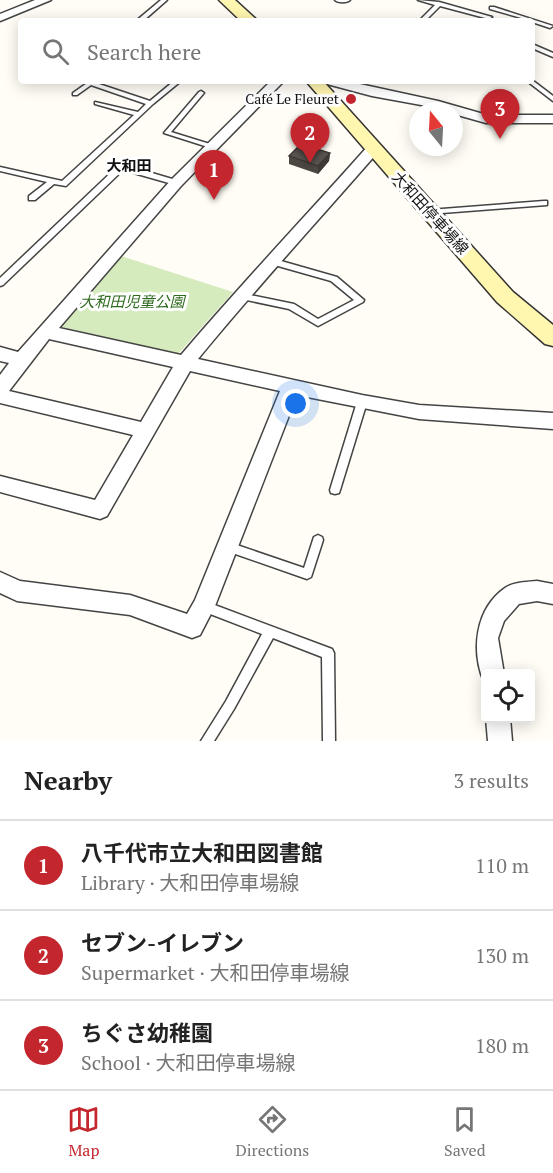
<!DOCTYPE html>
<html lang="en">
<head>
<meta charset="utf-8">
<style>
	body { margin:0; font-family:"PT Serif","Noto Sans JP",serif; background:#f2f2f2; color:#222 }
	.controls { position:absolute; right:18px; bottom:18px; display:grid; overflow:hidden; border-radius:6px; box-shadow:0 3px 15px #0003 }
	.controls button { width:54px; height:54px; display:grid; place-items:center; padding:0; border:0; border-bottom:2px solid #e0e0e0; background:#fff; color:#222; font:30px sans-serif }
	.compass { position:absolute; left:409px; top:102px; width:54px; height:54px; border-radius:50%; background:#fff; box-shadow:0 3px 15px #0003; rotate:342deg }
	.you { position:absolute; left:296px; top:404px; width:21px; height:21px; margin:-15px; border:4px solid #fff; border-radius:50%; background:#1a73e8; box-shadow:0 0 0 9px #1a73e833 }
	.badge { display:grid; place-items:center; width:39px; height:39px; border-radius:50%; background:#c4262e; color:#fff; font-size:20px; font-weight:700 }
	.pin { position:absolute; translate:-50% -50px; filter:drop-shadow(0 2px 3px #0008) }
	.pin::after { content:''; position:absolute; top:32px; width:21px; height:18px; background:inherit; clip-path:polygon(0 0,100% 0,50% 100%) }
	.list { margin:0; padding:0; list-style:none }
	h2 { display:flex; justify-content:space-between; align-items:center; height:78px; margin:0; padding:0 24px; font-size:26px }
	h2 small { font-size:20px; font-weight:400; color:#767676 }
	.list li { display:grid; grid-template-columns:39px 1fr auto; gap:18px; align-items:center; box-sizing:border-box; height:90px; padding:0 24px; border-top:2px solid #e0e0e0 }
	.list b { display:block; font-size:22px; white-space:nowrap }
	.list p { margin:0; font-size:20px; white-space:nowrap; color:#767676 }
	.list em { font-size:20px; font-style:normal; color:#767676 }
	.icon { flex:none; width:33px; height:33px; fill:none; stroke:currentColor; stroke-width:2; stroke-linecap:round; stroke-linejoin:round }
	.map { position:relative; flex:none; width:553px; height:741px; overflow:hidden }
	.search { position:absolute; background:#fff; box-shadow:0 3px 15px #0003; left:18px; right:18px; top:18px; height:66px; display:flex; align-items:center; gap:15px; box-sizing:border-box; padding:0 21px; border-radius:6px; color:#767676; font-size:22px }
	.sheet { height:348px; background:#fff }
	nav { display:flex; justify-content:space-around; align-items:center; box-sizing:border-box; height:84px; border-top:2px solid #e0e0e0; background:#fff; font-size:16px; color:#767676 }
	nav a { display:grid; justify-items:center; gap:3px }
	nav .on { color:#c4262e }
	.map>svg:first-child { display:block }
</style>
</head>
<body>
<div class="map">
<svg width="553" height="741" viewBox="0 0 553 741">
	<rect width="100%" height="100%" fill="#fffdf5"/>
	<!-- green -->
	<path fill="#d5ebbd" d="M118,255l115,37 -55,62 -120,-28z"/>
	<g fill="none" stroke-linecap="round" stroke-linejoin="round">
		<!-- service casing -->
		<g stroke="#444" stroke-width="3">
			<g id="service">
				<path d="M161,0h6l-24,21h-7z"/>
				<path d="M335,0h15c-3,3 -12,3 -15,0z"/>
				<path d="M418,0l21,2 53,15 -3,2 -49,-13 -15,15h-6l16,-16z"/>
				<path d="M490,7h4l59,19 -3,2 -18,-6v-1l-42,-12z"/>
				<path d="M532,44l21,9v4l-21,-9z"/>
				<path d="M532,80l21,16v5l-26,-20h5z"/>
				<path d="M90,81l60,20 24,-20h7l-28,23 -87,82 -12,-2 -19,16h-6v-4l18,-14 -47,-11v-4l62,14 72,-66 -39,-11v-2l43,10 8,-8 -55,-19 -14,10h-4v-2z"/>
				<path d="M201,91l3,2 -1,1 -32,38 42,13 1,1 -3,2 -47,-15 35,-41z"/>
				<path d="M119,165h6l54,16 1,2 -4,2 -53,-15 -120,115 -3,1v-8z"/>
				<path d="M544,201h3v4l-118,9 -4,-2 4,-2z"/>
				<path d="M274,259l63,18 27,23 -1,2 -45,24 -29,-17 -52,-11 -1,-2 1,-2 3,-1 54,11 24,15 36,-19 -23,-19 -60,-17 -1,-2 1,-2z"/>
				<path d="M362,398l3,1 2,3 -27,88 -1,3 -4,1 -4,-1 -1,-3 27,-88 2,-3z"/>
				<path d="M318,535l4,2 1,3 -11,34 -1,3 -4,2 -83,-29 -1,-3 1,-3 4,-2 76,26 9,-28 1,-3z"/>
				<path d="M204,601l128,48 2,4 1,88h-12l-1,-84 -49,-19 -39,71 -20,32h-13l25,-40 36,-67 -62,-24 -2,-4 2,-4z"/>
			</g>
		</g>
		<!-- minor casing -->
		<g stroke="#444" stroke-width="3">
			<g id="minor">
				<path d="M35,0h16l-51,21v-7z"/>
				<path d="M271,81h13l-103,105 -122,142 122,27c60,-71 125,-139 187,-209l5,-1 7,4 -2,3c-60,69 -122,136 -180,207l164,36 57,10 134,8v16l-134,-10 -122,-24 -82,211 -15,29 -8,3 -62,-23 -113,-14 -17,-8v-21l20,9 110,14 57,19 8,-14 85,-209 -90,-20 -83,145 -7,3 -100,-27v-16l95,24 38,-65 -133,-32v-28l9,-12 -9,-2v-14l18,5 153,-172zM49,339l124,28 -32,55 -132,-31z"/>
				<path d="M325,81h21l92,20 49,14h66v8h-67l-32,-9v-3l-82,-15 -45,-12z"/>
				<path d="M537,581l16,3v20l-16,-3 -18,3 -15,17 -6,17 6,36h-18v9l-2,-1c-13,-31 -9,-73 21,-94 8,-6 22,-6 32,-7z"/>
				<path d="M486,718h24l2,23h-24z"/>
			</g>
		</g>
		<!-- secondary casing -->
		<g stroke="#333" stroke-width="3">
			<g id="secondary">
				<path d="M219,0h16l23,21h-17z"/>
				<path d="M306,81h17l190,211 40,33v21l-8,-2 -48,-42z"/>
			</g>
		</g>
		<!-- service -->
		<use href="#service" fill="#fff" fill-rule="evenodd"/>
		<!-- minor -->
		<use href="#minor" fill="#fff" fill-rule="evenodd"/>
		<!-- secondary -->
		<use href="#secondary" fill="#fff6b0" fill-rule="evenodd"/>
	</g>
	<!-- wall -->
	<path fill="#4d4742" d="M330,153l-1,8 -11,13 -29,-10v-8z"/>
	<!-- shaded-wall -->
	<path fill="#3f3936" d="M330,153l-1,8 -11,13v-8z"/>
	<!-- building -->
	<path fill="#5a524d" stroke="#3f3936" stroke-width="1.5" d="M301,144l29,9 -12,13 -29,-10z"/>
	<!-- markers -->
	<circle fill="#c4262e" stroke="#fff" stroke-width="2" cx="351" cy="99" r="6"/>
	<g text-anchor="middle" stroke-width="6" stroke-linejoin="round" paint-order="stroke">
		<!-- far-poi labels -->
		<g font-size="14" fill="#111" stroke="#fff" text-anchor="end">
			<text x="339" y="104">Café Le Fleuret</text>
		</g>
		<!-- far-quarter labels -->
		<g font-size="15" font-weight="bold" fill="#111" stroke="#fff">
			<text x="129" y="171">大和田</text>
		</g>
		<!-- street labels -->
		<g font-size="15" fill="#111" stroke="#fff">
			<text transform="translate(430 213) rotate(48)" y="5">大和田停車場線</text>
		</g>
		<!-- park labels -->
		<g font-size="15" font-style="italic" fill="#2f6b1f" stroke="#fff">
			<text x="132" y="307">大和田児童公園</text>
		</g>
	</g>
</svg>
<div class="controls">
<button><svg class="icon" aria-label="locate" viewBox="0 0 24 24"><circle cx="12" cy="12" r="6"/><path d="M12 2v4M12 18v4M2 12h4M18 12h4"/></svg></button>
</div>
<svg class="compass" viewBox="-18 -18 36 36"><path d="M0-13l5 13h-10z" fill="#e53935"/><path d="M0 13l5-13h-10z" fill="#767676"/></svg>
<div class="you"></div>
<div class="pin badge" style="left:214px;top:200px">1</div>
<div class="pin badge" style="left:310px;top:163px">2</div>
<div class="pin badge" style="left:500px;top:139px">3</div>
<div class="search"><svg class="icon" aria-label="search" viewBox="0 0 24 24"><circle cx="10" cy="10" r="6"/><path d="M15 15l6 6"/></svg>Search here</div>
</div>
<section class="sheet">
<h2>Nearby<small>3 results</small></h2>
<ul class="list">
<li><span class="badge">1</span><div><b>八千代市立大和田図書館</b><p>Library · 大和田停車場線</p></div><em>110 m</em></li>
<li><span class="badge">2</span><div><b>セブン-イレブン</b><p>Supermarket · 大和田停車場線</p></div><em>130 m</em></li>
<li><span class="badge">3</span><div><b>ちぐさ幼稚園</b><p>School · 大和田停車場線</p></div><em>180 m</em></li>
</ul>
</section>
<nav>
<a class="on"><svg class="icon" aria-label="map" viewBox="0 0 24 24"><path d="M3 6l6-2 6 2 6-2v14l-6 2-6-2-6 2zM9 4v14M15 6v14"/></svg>Map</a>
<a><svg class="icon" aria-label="directions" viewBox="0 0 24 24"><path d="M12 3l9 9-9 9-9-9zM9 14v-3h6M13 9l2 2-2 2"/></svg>Directions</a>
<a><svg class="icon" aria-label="saved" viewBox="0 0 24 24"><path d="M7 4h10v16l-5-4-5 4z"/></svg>Saved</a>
</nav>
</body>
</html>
